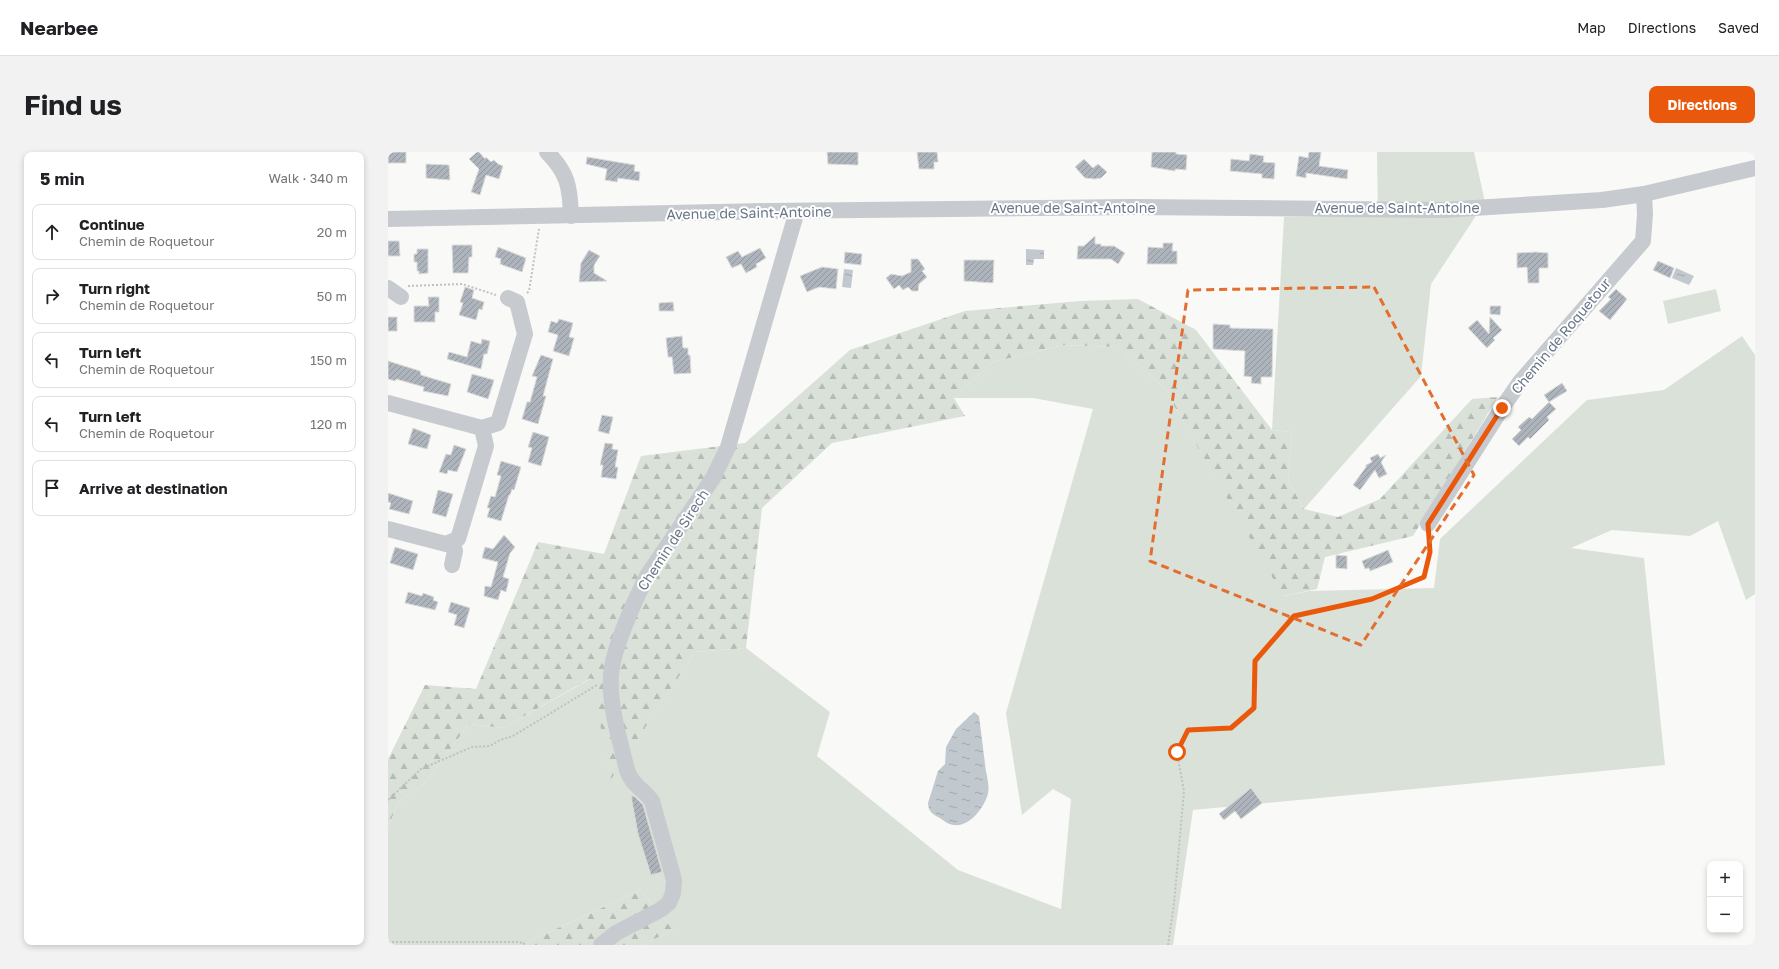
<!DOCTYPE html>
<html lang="en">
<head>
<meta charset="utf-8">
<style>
	body { margin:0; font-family:"Golos Text",sans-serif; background:#f2f2f2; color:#202124 }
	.controls { position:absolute; right:12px; bottom:12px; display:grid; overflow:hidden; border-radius:8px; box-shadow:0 2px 6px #0003 }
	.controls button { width:36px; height:36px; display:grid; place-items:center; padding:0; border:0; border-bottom:1px solid #e0e0e0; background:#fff; color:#202124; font:20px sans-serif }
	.stop { position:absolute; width:12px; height:12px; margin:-9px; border:3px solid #ea580c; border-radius:50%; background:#fff }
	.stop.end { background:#ea580c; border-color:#fff; box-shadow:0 1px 4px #0008 }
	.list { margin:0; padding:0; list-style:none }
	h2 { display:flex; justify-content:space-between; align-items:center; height:52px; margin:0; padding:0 16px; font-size:17px }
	h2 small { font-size:13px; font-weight:400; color:#757577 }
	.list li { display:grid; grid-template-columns:26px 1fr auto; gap:12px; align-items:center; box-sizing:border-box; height:56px; margin:0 8px 8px; padding:0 8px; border:1px solid #e0e0e0; border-radius:8px }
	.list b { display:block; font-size:15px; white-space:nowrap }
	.list p { margin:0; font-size:13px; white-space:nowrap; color:#757577 }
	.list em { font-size:13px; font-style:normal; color:#757577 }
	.icon { flex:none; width:22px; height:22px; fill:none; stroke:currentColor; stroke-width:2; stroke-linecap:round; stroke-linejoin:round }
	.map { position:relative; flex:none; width:1367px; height:793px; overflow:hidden; border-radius:8px }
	header { display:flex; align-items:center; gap:24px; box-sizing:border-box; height:56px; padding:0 20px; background:#fff; border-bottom:1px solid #e0e0e0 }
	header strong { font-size:19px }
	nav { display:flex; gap:22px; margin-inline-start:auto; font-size:14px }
	.intro { display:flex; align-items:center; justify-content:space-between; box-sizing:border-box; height:96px; padding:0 24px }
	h1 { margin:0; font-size:28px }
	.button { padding:10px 18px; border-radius:8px; background:#ea580c; color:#fff; font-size:14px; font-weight:700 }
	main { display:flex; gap:24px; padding:0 24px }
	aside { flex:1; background:#fff; border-radius:8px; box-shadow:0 2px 6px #0003 }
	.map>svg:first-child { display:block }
</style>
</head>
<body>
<header>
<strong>Nearbee</strong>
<nav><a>Map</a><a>Directions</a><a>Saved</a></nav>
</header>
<div class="intro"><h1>Find us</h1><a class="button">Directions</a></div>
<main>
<aside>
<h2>5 min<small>Walk · 340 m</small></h2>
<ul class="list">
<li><svg class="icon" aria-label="ahead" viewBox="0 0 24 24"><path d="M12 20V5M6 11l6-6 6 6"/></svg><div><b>Continue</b><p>Chemin de Roquetour</p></div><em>20 m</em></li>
<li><svg class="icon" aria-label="right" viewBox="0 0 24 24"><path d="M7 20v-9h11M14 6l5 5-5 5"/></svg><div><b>Turn right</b><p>Chemin de Roquetour</p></div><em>50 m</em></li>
<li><svg class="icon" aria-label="left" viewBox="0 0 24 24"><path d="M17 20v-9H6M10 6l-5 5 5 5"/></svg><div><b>Turn left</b><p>Chemin de Roquetour</p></div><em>150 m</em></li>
<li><svg class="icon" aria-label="left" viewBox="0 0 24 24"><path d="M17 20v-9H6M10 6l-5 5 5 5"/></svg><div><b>Turn left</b><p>Chemin de Roquetour</p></div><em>120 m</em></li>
<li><svg class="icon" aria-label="arrive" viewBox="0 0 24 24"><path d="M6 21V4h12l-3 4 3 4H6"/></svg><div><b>Arrive at destination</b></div></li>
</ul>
</aside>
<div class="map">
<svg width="1367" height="793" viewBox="0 0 1367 793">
	<defs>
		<pattern id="forest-firs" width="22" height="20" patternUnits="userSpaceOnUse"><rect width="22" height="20" fill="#dae1d8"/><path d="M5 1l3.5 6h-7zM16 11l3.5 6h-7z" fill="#b5bbb5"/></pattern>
		<pattern id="water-ripples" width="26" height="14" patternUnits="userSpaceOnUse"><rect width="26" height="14" fill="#c1c9ce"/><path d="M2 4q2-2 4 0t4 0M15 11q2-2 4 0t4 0" fill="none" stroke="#a1a8ad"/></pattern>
		<pattern id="building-hatch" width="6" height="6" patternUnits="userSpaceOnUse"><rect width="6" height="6" fill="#aeb4bc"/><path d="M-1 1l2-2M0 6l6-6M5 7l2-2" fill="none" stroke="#92979f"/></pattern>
	</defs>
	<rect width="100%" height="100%" fill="#f9f9f7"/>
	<!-- grass -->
	<g fill="#dae1d8">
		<path d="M989,0h97l11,50 -54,82 -10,92 -117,133 -16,-30 4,-47 -20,-2 12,-213 94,-1z"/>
		<path d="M1328,137l5,22 -53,13 -5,-23z"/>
		<path d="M1354,184l13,19v239l-9,6 -28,-79 -28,15 -78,-6 -41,18 73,10 21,207 -472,45 -20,135h-531l31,-15 -32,-40 -120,55h-133v-119l11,-24 26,-19 44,-59 34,4 89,-50 19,100 84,-126 51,-4 84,64 -13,44 141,114 103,39 10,-110 -18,-10 -31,26 -16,-102 87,-304 -60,-11h-79l39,-36 71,-17 54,2 46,41 120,208 25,-5 125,-3 6,-49 147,-139 77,-10z"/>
	</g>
	<!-- forest -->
	<g fill="url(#forest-firs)">
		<path d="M750,147l58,31 76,100 20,2 -4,47 16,30 34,8 42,-18 92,-100 26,-2 -85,139 -88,21 -8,32 -34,7 -119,-208 -46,-41 -54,-2 -71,17 -39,36 11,18 -133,27 -70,65 -16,140 -51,4 -84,127 -20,-101 -88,50 -34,-4 -44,59 -26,19 -11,24v-67l37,-74 51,4 62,-147 66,12 37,-98 104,-13 105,-93 115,-39 115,-10z"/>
		<path d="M253,738l32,40 -31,15h-121z"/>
	</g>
	<!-- water -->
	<g fill="url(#water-ripples)">
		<path d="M638,97l18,1v9h-10l-1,6h-7z"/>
		<path d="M1288,116l18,8 -5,9 -17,-7z"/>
		<path d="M456,117l9,1 -2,18 -9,-1z"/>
		<path d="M586,560l5,4c2,16 4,32 6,48 1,12 6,22 2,33 -5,13 -18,30 -33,28 -5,0 -10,-4 -14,-7 -7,-3 -12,-7 -12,-15l10,-32 7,-7 1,-17 10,-18z"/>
	</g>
	<!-- building -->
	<g fill="url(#building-hatch)" stroke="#dbdbd9">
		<rect x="0" y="0" width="18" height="11"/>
		<path d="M89,0h2l6,7 1,-2 5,5 3,-2 4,4 5,2 -4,13 -13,-4 -6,20 -9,-3 8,-23 -10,-10z"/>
		<path d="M439,0h31v13l-30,-1z"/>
		<path d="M529,0h20l1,10h-4v7h-15z"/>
		<path d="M764,0h24v2l11,1 -1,15 -11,-1v2l-24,-4z"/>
		<path d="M921,0h12l-2,14 29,4 -1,9 -41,-6v5l-10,-2 3,-20 9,2z"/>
		<path d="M862,2l14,2 -1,6 12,1 -1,16 -12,-1v-4l-32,-3 1,-12 18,2z"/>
		<path d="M199,5l48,8 -1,6 6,1 -1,9 -21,-3 -1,4 -12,-2 2,-11 -21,-5z"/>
		<path d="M696,7l9,9 5,-4 9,8 -6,6 -6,1 -10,-1 -10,-11z"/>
		<path d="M38,12l23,1 1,15 -24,-2z"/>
		<path d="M707,84v8h6v2h13l11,7 -7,11 -7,-5h-34l1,-13h6z"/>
		<path d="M0,89h11l1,15h-12z"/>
		<path d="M775,91h10l-1,8h5v13h-30l1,-17 15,1z"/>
		<path d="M64,93h20v12h-3l-1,16h-15z"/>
		<path d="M110,95l28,11 -4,14 -22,-8 1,-5 -6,-2z"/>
		<path d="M372,96l6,10 -10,6 1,3 -11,6 -5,-9 -9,4 -6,-11 12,-6 4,6z"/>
		<path d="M29,97h11v24l-9,1v-3h-2v-9h-3v-8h3z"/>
		<path d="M201,98l11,6 -6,9v8l13,8 -28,1 2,-19z"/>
		<path d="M457,100l17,2 -1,11 -17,-2z"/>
		<path d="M1148,100l12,1v15h-9v15h-11l-1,-16 -10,1v-15z"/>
		<path d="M523,107h7l7,10 -3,2 5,6 -8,7 -1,7h-6l-4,-4 -5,3 -4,-5 -5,4 -8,-11 5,-4 11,2 9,-4z"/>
		<path d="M576,108h30l-1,23 -29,-2z"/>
		<path d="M1270,109l16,7 -4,10 -17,-8z"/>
		<path d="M434,115l16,2 -2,20 -17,-2 -12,5 -7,-16z"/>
		<path d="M77,135l9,3 -2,8 12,4 -2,8 -3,-1 -3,11 -17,-5 4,-12 -3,-1z"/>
		<path d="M1228,137l11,10 -17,21 -11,-9 12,-12 -3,-2z"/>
		<path d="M40,145h11v15h-4v10h-21v-16h15z"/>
		<path d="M285,150l1,9h-15v-8z"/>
		<path d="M1102,154h11l-1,9 -10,-1z"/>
		<rect x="0" y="165" width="9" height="14"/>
		<path d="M1102,165l12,13 -9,8 2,2 -8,8 -19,-20 9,-8 12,14z"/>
		<path d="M171,167l14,4 -4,14 5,1 -5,18 -16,-5 5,-16 -10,-3 3,-11 6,2z"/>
		<path d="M825,172l17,1v3l43,1 -1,48h-11v7l-10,-1 1,-6 -8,-1 1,-25 -32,-2z"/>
		<path d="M294,184l1,12h5v7h2l1,18 -17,1 -2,-17h-4l-2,-19z"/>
		<path d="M94,187l8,2 -3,13h-3l-3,15 -34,-10 2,-7 18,5 4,-16 10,3z"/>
		<path d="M153,203l12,4 -10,37h3l-8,28 -16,-5 5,-17h3l7,-25 -5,-1z"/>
		<path d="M0,209l32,10 1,4 30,9 -3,12 -25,-5 1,-4 -28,-8 -1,2 -7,-2z"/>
		<path d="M84,222l22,6 -6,19 -21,-7z"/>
		<path d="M1174,231l5,8 -18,11 7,7 -9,8 2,3 -19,19 -2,-2 -9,9 -7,-7 9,-9 -3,-3 11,-10 3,2 17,-17 -5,-7z"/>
		<path d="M214,263l11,2 -4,17 -11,-3z"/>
		<path d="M25,276l18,7 -4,14 -19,-5z"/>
		<path d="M145,280l16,5 -8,29 -13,-4 4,-14 -4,-1z"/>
		<path d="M217,291l8,1 -1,5 6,1 -3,17h3l-2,12 -15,-2 2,-12h-3z"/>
		<path d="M66,293l12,4 -9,23 -9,-2 -1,4 -8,-2 7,-18 5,1z"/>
		<path d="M990,302l2,4 6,-3 -5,7 6,12 -8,4 -4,-8 -15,20 -7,-5 13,-18v-2l6,-3 -2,-4z"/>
		<path d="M113,309l20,6 -7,23 -2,-1 -2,6h-1l-8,26 -14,-4 3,-9h-3l4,-12 4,1 6,-21 -4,-1z"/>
		<path d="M50,338l15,4 -7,23 -14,-4z"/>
		<path d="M0,341l25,8 -4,13 -20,-5 2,-6 -3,-1z"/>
		<path d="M116,383l11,12 -5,6 -7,24 6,2 -3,13 -5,-2 -3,10 -14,-4 1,-10 6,1 7,-25 -16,-4 3,-11 8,2z"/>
		<path d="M7,395l23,7 -5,16 -23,-7z"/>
		<path d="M1000,398l5,12 -23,9 -1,-3 -4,1 -3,-8z"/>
		<path d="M948,403l11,1v13l-11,-1z"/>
		<path d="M20,440l14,4 1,-3 11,4 -1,3 5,2 -3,8 -30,-7z"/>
		<path d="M63,450l19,6 -6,20 -10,-3 3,-10 -9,-3z"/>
		<path d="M863,636l11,15 -21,16 -6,-8 -11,9 -5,-6z"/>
		<path d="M243,644h3l9,9 19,67 -11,3 -13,-41z"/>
	</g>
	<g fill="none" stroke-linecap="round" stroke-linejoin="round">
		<!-- path -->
		<g stroke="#bfc1c4" stroke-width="2" stroke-dasharray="2 2" stroke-linecap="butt">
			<path d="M20,134l54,-2 34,11"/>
			<path d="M139,141l2,-2 10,-62"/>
			<path d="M0,648l33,-31 51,-22 18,-1 10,-6 13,-4 84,-51"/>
			<path d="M0,790h128l8,1 -1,2"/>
			<path d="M780,793l6,-41 10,-113 -7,-38 11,-23 43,-2 24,-20v-47l39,-45 78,-17 52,-22 6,-25 -1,-15"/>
		</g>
		<!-- minor -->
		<g stroke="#c7cace" stroke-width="16">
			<path d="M159,0c21,21 23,35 24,64"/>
			<path d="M0,67l382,-8 363,-4 309,3 160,-10 42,-6 111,-26"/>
			<path d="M0,136l13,9"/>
			<path d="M0,251l94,25"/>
			<path d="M1040,372l74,-116 18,-26 123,-141 2,-27 -1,-20"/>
			<path d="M0,377l58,15 12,-5 28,-93 -4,-18 16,-5 27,-89 -8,-32 -9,-4"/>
			<path d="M64,390l3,9 -3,14"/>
			<path d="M213,793l15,-12 44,-23 9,-7 4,-10 1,-13 -22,-79c-10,-14 -19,-14 -25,-31 -7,-30 -18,-63 -16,-94 1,-26 24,-76 36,-100l66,-98 15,-31 69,-236"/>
		</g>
	</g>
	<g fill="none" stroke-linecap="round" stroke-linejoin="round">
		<!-- route -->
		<path stroke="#ea580c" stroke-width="5" d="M789,600l11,-22 43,-2 23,-20 1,-47 39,-45 78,-17 52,-22 6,-25 -2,-28 74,-116"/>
	</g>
	<!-- marked area -->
	<path fill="none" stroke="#e26e2f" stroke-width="3" stroke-dasharray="8 5" stroke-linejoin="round" d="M986,135l100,188 -113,170 -211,-84 38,-271z"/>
	<g text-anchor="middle" stroke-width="4" stroke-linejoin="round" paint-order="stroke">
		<!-- street labels -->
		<g font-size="14" fill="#697688" stroke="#fff">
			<text x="685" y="61">Avenue de Saint-Antoine</text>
			<text x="1009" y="61">Avenue de Saint-Antoine</text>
			<text transform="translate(361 61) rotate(-1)" y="5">Avenue de Saint-Antoine</text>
			<text transform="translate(1173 184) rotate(-50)" y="5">Chemin de Roquetour</text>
			<text transform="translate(285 388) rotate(-57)" y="5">Chemin de Sirech</text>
		</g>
	</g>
</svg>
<div class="controls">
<button>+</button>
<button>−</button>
</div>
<div class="stop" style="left:789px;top:600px"></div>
<div class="stop end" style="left:1114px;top:256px"></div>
</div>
</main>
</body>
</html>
